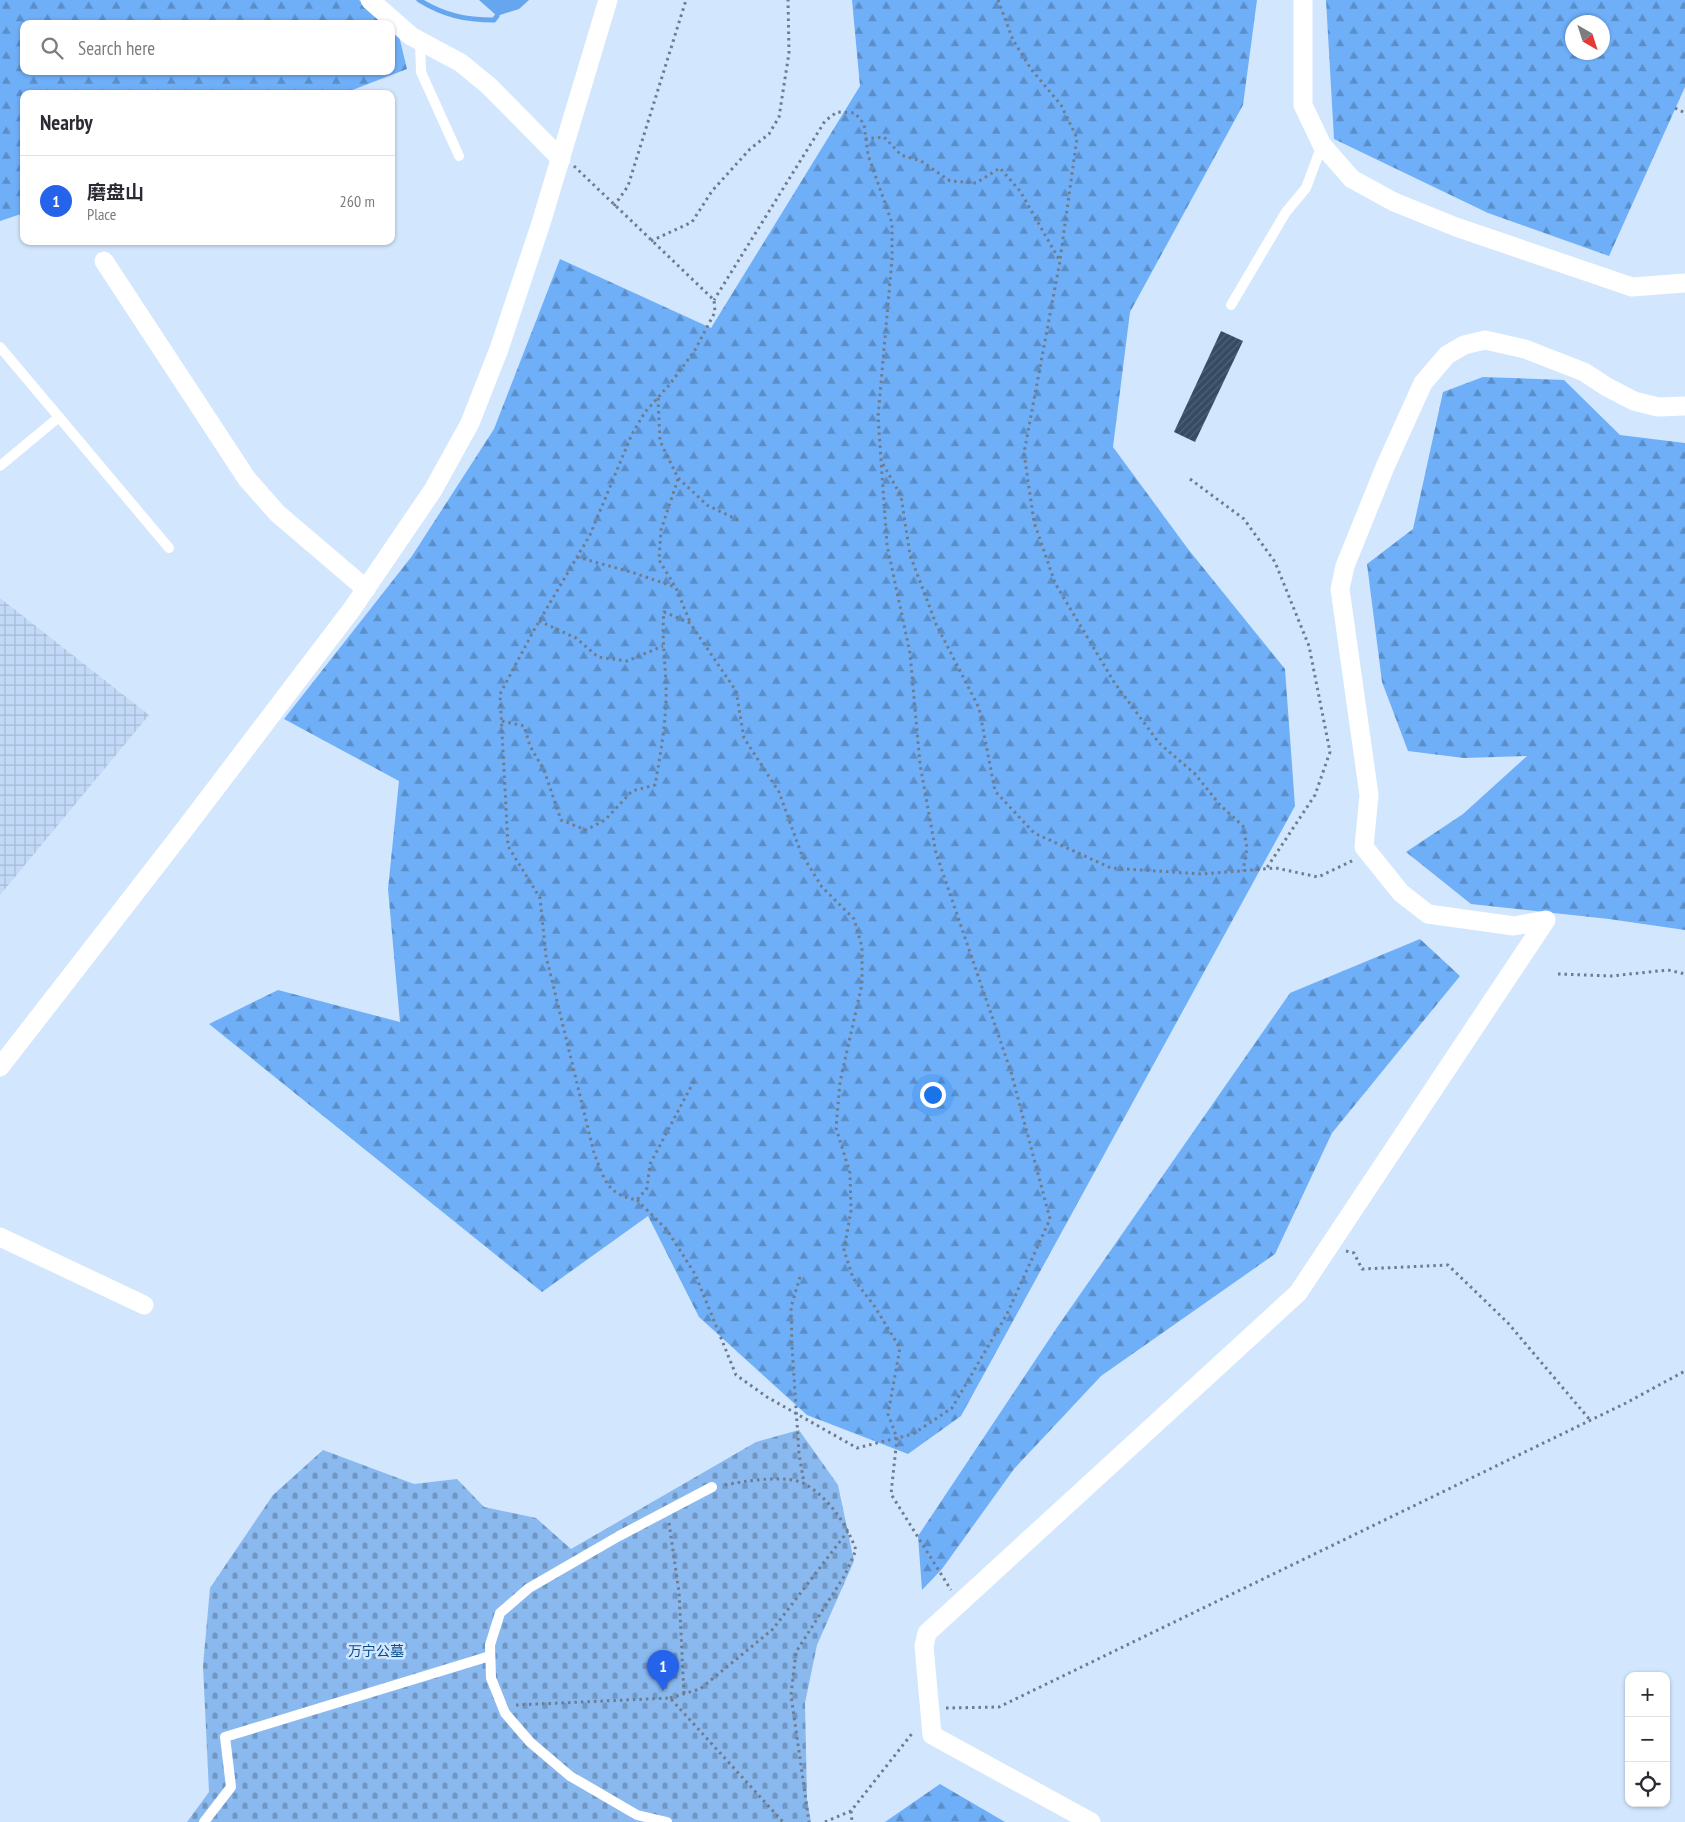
<!DOCTYPE html>
<html lang="en">
<head>
<meta charset="utf-8">
<style>
	body { margin:0; font-family:"PT Sans Narrow","Noto Sans SC",sans-serif; background:#f2f2f3; color:#2b2b33 }
	.controls { position:absolute; right:15px; bottom:15px; display:grid; overflow:hidden; border-radius:10px; box-shadow:0 1px 4px #0004 }
	.controls button { width:45px; height:45px; display:grid; place-items:center; padding:0; border:0; border-bottom:1px solid #e1e1e2; background:#fff; color:#2b2b33; font:25px sans-serif }
	.compass { position:absolute; left:1565px; top:15px; width:45px; height:45px; border-radius:50%; background:#fff; box-shadow:0 1px 4px #0004; rotate:141deg }
	.you { position:absolute; left:932px; top:1094px; width:18px; height:18px; margin:-12px; border:4px solid #fff; border-radius:50%; background:#1a73e8; box-shadow:0 0 0 8px #1a73e833 }
	.badge { display:grid; place-items:center; width:32px; height:32px; border-radius:50%; background:#2563eb; color:#fff; font-size:16px; font-weight:700 }
	.pin { position:absolute; translate:-50% -41px; filter:drop-shadow(0 1px 2px #0008) }
	.pin::after { content:''; position:absolute; top:26px; width:18px; height:15px; background:inherit; clip-path:polygon(0 0,100% 0,50% 100%) }
	.list { margin:0; padding:0; list-style:none }
	h2 { display:flex; justify-content:space-between; align-items:center; height:65px; margin:0; padding:0 20px; font-size:21px }
	h2 small { font-size:16px; font-weight:400; color:#7c7c81 }
	.list li { display:grid; grid-template-columns:32px 1fr auto; gap:15px; align-items:center; box-sizing:border-box; height:90px; padding:0 20px; border-top:1px solid #e1e1e2 }
	.list b { display:block; font-size:19px; white-space:nowrap }
	.list p { margin:0; font-size:16px; white-space:nowrap; color:#7c7c81 }
	.list em { font-size:16px; font-style:normal; color:#7c7c81 }
	.icon { flex:none; width:28px; height:28px; fill:none; stroke:currentColor; stroke-width:2; stroke-linecap:round; stroke-linejoin:round }
	.map { position:relative; flex:none; width:1685px; height:1822px; overflow:hidden }
	.search { position:absolute; background:#fff; box-shadow:0 1px 4px #0004; left:20px; top:20px; width:375px; height:55px; display:flex; align-items:center; gap:12px; box-sizing:border-box; padding:0 18px; border-radius:10px; color:#7c7c81; font-size:19px }
	.panel { position:absolute; background:#fff; box-shadow:0 1px 4px #0004; left:20px; top:90px; width:375px; height:155px; border-radius:10px }
	.map>svg:first-child { display:block }
</style>
</head>
<body>
<div class="map">
<svg width="1685" height="1822" viewBox="0 0 1685 1822">
	<defs>
		<pattern id="industrial-grid" width="8" height="8" patternUnits="userSpaceOnUse" patternTransform="scale(1.25)"><rect width="8" height="8" fill="#c2daf7"/><path d="M0 4h8M4 0v8" fill="none" stroke="#a6bbd4"/></pattern>
		<pattern id="forest-firs" width="22" height="20" patternUnits="userSpaceOnUse" patternTransform="scale(1.25)"><rect width="22" height="20" fill="#6faff8"/><path d="M5 1l3.5 6h-7zM16 11l3.5 6h-7z" fill="#5a8ec9"/></pattern>
		<pattern id="cemetery-stones" width="16" height="16" patternUnits="userSpaceOnUse" patternTransform="scale(1.25)"><rect width="16" height="16" fill="#8ab9f0"/><path d="M2 7V4a2 2 0 0 1 4 0v3zM10 15v-3a2 2 0 0 1 4 0v3z" fill="#7096c3"/></pattern>
		<pattern id="building-hatch" width="6" height="6" patternUnits="userSpaceOnUse" patternTransform="scale(1.25)"><rect width="6" height="6" fill="#364b64"/><path d="M-1 1l2-2M0 6l6-6M5 7l2-2" fill="none" stroke="#506276"/></pattern>
	</defs>
	<rect width="100%" height="100%" fill="#d2e6fe"/>
	<!-- industrial -->
	<path fill="url(#industrial-grid)" d="M0,598l149,117 -149,180z"/>
	<!-- forest -->
	<g fill="url(#forest-firs)" fill-rule="evenodd">
		<path d="M0,0h359l26,24h-361v47h367v-41l8,6 8,33 -65,25h-318v119l-24,8z"/>
		<path d="M852,0h405l-14,105 -113,207 -17,135 75,102 97,120 10,137 -334,610 -53,38 -101,-39 -108,-98 -51,-101 -106,76 -333,-268 69,-34 122,32 -12,-133 11,-108 -115,-62 128,-163 82,-127 66,-170 151,69 149,-242z"/>
		<path d="M1326,0h359v87l-76,169 -121,-43 -154,-74zM1572,22h30v30h-30z"/>
		<path d="M1483,377l81,3 56,55 65,8v487l-76,-11 -138,-15 -65,-52 57,-38 64,-58 -63,2 -56,-7 -26,-69 -15,-118 46,-35 30,-137z"/>
		<path d="M1420,939l40,37 -128,157 -57,121 -174,122 -87,93 -72,100 -20,21 -4,-54 140,-210 232,-333z"/>
		<path d="M940,1784l65,38h-120z"/>
	</g>
	<!-- cemetery -->
	<path fill="url(#cemetery-stones)" d="M799,1430l39,55 16,76 -37,84 -12,58 2,96 4,23h-624l22,-30 -6,-126 7,-78 63,-93 50,-45 91,34 43,-5 27,28 52,11 35,31 185,-107z"/>
	<!-- water -->
	<path fill="#66a6ee" d="M479,0h50l-10,9 -22,7z"/>
	<g fill="none" stroke-linecap="round" stroke-linejoin="round">
		<!-- stream -->
		<path stroke="#66a6ee" stroke-width="5" d="M419,0c24,15 46,20 75,20l3,-4"/>
	</g>
	<!-- building -->
	<path fill="url(#building-hatch)" d="M1221,331l22,10 -48,101 -21,-10z"/>
	<g fill="none" stroke-linecap="round" stroke-linejoin="round">
		<!-- path -->
		<g stroke="#6e7c8d" stroke-width="3" stroke-dasharray="2.5 4" stroke-linecap="butt">
			<path d="M998,0l15,40 18,29 30,36 16,33 -17,122"/>
			<path d="M1675,108l10,5"/>
			<path d="M865,139l19,-2 17,18 20,6 29,20 26,2 24,-15 20,23 40,70 -36,192 10,69 21,61 59,99 45,61 36,31 25,31 23,21 4,22 -4,23"/>
			<path d="M574,166l140,134 1,12 -20,38 -25,34 -25,28 -13,22 -42,101 -56,95 -34,64 8,152 32,52 6,58 48,197c11,27 12,41 43,47l10,-12 3,-24 44,-83"/>
			<path d="M614,206l14,-20 58,-186"/>
			<path d="M651,241l41,-19 20,-31 38,-42 19,-15 10,-17 10,-64 -1,-53"/>
			<path d="M658,398l2,43 18,37 29,27 31,15"/>
			<path d="M883,464l18,32 9,59 26,69 43,84 16,83 39,42 77,35 91,6 74,-6 42,9 36,-17"/>
			<path d="M678,479l-17,51 -2,30 17,28 14,34"/>
			<path d="M1190,479l54,40 31,43 34,84 21,106 -15,43 -49,74"/>
			<path d="M577,557l54,15 44,15"/>
			<path d="M539,621l37,17 22,19 29,4 36,-15"/>
			<path d="M502,721l22,5 6,20 14,24 17,50 25,10 19,-10 27,-29 23,-6c5,-28 10,-56 11,-85 1,-29 -5,-58 -2,-88l26,11 46,68 8,47 35,54 22,61 21,34 32,32 8,28v37l-22,98 -4,46 14,45 1,38 -7,39 9,28 22,29 25,41 -12,66 9,24 -6,56 60,96"/>
			<path d="M1558,974l53,2 57,-6 17,4"/>
			<path d="M637,1200l30,30 28,44 41,101 31,22 90,51 56,-14 39,-26 55,-94 43,-95 -39,-147 -75,-219 -16,-89 -10,-111 -23,-108 -9,-128 14,-158v-36l-24,-68 -4,-31 -9,-11 -18,-1 -12,9 -111,179"/>
			<path d="M1346,1251l8,2 8,16 86,-4 60,58 82,97"/>
			<path d="M800,1277l-9,30 1,39 7,108 5,29"/>
			<path d="M725,1485c19,-4 62,-11 80,-1 24,14 42,41 51,66l-11,25 -49,77 -5,43 18,127"/>
			<path d="M669,1523l10,69 5,102"/>
			<path d="M670,1698l30,-9 73,-60 75,-98"/>
			<path d="M516,1705l154,-7 113,124"/>
			<path d="M946,1708l53,-1 627,-304 59,-32"/>
			<path d="M851,1811l1,11"/>
			<path d="M825,1822l26,-11 63,-80"/>
		</g>
		<!-- lane -->
		<g stroke="#fff" stroke-width="10">
			<path d="M420,41l1,31 38,84"/>
			<path d="M1231,305l55,-93 20,-24 16,-43"/>
			<path d="M0,347l169,201"/>
			<path d="M0,466l59,-49"/>
			<path d="M204,1822l27,-35 -6,-50 265,-81"/>
			<path d="M667,1822l-30,-7 -67,-39 -40,-34 -25,-29 -14,-35 -1,-33 10,-32 29,-25 90,-52 93,-49"/>
		</g>
		<!-- street -->
		<g stroke="#fff" stroke-width="19">
			<path d="M370,0l41,36 50,27 28,23 72,73"/>
			<path d="M1303,0v105l19,40 30,34 42,23 62,25 176,60 53,-4"/>
			<path d="M104,261l143,218 30,34 89,76"/>
			<path d="M0,1067l184,-237 168,-221 81,-119 37,-67 29,-74 42,-126 67,-223"/>
			<path d="M0,1237l144,68"/>
			<path d="M1091,1822l-159,-87 -8,-89 3,-13 371,-340 248,-373 -32,6 -86,-12 -27,-21 -37,-46 5,-52 -29,-206 5,-23 40,-99 38,-84 24,-28 17,-10 21,-5 40,9 59,23 23,15 27,14 24,6 27,-1"/>
		</g>
	</g>
	<g text-anchor="middle" stroke-width="5" stroke-linejoin="round" paint-order="stroke">
		<!-- park labels -->
		<g font-size="14" fill="#064d8d" stroke="#d2e6fe">
			<text x="376" y="1656">万宁公墓</text>
		</g>
	</g>
</svg>
<div class="controls">
<button>+</button>
<button>−</button>
<button><svg class="icon" aria-label="locate" viewBox="0 0 24 24"><circle cx="12" cy="12" r="6"/><path d="M12 2v4M12 18v4M2 12h4M18 12h4"/></svg></button>
</div>
<svg class="compass" viewBox="-18 -18 36 36"><path d="M0-13l5 13h-10z" fill="#e53935"/><path d="M0 13l5-13h-10z" fill="#7c7c81"/></svg>
<div class="you"></div>
<div class="pin badge" style="left:663px;top:1691px">1</div>
<div class="search"><svg class="icon" aria-label="search" viewBox="0 0 24 24"><circle cx="10" cy="10" r="6"/><path d="M15 15l6 6"/></svg>Search here</div>
<section class="panel">
<h2>Nearby<small></small></h2>
<ul class="list">
<li><span class="badge">1</span><div><b>磨盘山</b><p>Place</p></div><em>260 m</em></li>
</ul>
</section>
</div>
</body>
</html>
